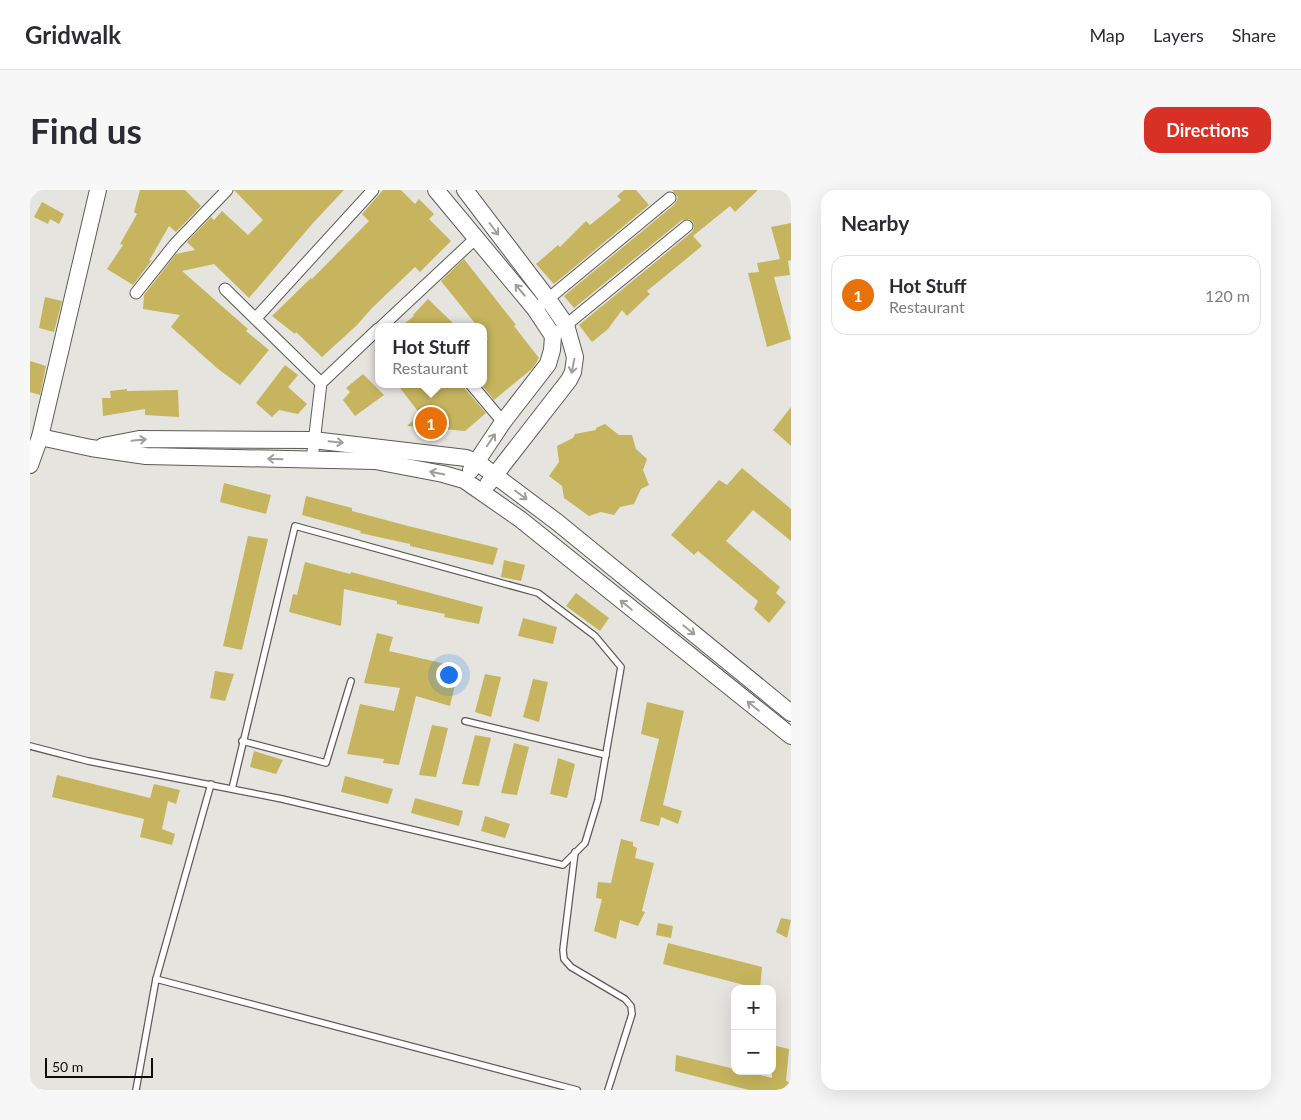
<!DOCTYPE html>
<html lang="en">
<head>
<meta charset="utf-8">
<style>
	body { margin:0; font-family:Lato,sans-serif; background:#f7f7f7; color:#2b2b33 }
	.controls { position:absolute; right:15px; bottom:15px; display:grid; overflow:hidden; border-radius:10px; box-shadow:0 5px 20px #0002 }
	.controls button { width:45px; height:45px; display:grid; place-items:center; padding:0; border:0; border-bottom:1px solid #e1e1e2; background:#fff; color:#2b2b33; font:25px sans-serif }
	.scale { position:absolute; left:15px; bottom:12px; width:108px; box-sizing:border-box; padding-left:5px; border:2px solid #0c0c0a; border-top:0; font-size:14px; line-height:18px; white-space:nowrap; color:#0c0c0a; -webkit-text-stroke:4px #e5e4df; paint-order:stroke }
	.you { position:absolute; left:418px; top:484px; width:18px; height:18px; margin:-12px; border:4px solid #fff; border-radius:50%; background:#1a73e8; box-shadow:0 0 0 8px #1a73e833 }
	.badge { display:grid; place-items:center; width:32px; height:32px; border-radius:50%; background:#d93025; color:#fff; font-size:16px; font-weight:700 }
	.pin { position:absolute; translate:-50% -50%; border:2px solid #fff; box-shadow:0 1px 5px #0006 }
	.popup { position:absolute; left:345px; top:133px; width:112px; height:65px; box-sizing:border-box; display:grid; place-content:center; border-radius:10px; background:#fff; filter:drop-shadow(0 1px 4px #0005); font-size:16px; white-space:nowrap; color:#7c7c81 }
	.popup b { font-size:19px; color:#2b2b33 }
	.popup::after { content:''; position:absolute; left:50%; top:100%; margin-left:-10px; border:10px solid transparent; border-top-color:#fff }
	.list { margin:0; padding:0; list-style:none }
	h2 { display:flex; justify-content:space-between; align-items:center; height:65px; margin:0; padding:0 20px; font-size:21px }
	h2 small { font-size:16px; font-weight:400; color:#7c7c81 }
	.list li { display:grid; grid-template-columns:32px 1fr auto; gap:15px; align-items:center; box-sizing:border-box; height:80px; margin:0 10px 10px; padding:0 10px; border:1px solid #e1e1e2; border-radius:15px }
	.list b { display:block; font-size:19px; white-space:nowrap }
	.list p { margin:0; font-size:16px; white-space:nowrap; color:#7c7c81 }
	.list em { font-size:16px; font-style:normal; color:#7c7c81 }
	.map { position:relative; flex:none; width:761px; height:900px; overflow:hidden; border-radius:15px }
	header { display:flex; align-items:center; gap:30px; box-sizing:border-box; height:70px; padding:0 25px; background:#fff; border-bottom:1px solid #e1e1e2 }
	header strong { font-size:24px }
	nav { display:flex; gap:28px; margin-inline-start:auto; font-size:18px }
	.intro { display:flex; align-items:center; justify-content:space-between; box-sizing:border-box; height:120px; padding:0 30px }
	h1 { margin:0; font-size:35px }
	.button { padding:12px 22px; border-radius:15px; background:#d93025; color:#fff; font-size:18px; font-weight:700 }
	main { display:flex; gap:30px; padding:0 30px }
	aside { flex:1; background:#fff; border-radius:15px; box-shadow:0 5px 20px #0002 }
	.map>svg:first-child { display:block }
</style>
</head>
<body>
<header>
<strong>Gridwalk</strong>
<nav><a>Map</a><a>Layers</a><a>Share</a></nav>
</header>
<div class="intro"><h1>Find us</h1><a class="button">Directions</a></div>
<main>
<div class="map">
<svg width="761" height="900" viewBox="0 0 761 900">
	<rect width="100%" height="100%" fill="#e5e4df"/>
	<!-- building -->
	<g fill="#c6b55e">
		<path d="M110,0h45l16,16 -25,26 -7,-6 -20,35 3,-1 -19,25 -26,-16 16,-24 -3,-1 17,-30 -3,-2z"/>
		<path d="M204,0h110l-31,33 -64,75 -35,-34 -32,7 66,58 -2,2 23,19 -29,35 -22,-16 -47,-42 9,-12 -37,-6 1,-14 32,-41 19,-4 -8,-8 24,-25 3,3 8,-9 26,24 15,-15z"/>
		<path d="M353,0h18l14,14 4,-5 15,15 -5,5 22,22 -31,31 -5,-5 -42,40 -17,19 -34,31 -26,-25 -1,2 -23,-18 39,-38 1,1 57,-58 -7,-7z"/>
		<path d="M594,0h12l13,15 -95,79 -1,-1 -17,-19 22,-19 2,2 26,-26 4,4 31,-25 -4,-4z"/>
		<path d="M642,0h86l-23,22 -5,-6 -37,30 9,10 -55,45 3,3 -23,22 -5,-6 -14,19 -16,13 -13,-17 113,-93 2,-4 -1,-6 -4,-3 -7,1 -108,88 -10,-12 111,-92 3,-7z"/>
		<path d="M12,12l22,12 -5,10 -9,-5 -2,5 -14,-7z"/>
		<path d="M761,33v37l-3,1 2,14 -16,2 17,62 -24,8 -19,-74 11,-1 -2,-9 23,-4 -9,-32z"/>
		<path d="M434,69l52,66 -2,1 25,32 -6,10 -39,32 -13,-16h3v-41l4,-4 -4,-5v-7h-6l-37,-46z"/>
		<path d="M15,107l17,4 -8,31 -15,-4z"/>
		<path d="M398,109l29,28h-57l14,-11 -1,-1z"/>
		<path d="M0,171l16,5 -6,29 -10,-3z"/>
		<path d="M255,175l13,10 -10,12 19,17 -9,10 -19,-4 -7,7 -16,-14z"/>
		<path d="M333,184l21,21 -29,21 -12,-16 7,-8 -4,-4z"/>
		<path d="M367,194h67l1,5 21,24 -21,18 -58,-5 13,-12z"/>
		<path d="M97,199v2l51,-1 1,27 -34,-2v-6l-42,7 -1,-18h9l-1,-7z"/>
		<path d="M761,217v39l-18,-16z"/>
		<path d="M575,234l14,11h13l4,14 11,10 -4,11 6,15 -8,4 -7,15 -14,3 -6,8 -13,-3 -12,4 -25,-18 -2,-12 -13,-10 10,-14 -2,-16 16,-8 2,-4 21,-4v-2z"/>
		<path d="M712,278l49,41v32l-38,-31 -27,31 54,46 -4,6 10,9 -17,21 -15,-14 4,-8 -60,-50 -4,4 -23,-20 48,-55 8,5z"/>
		<path d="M194,293l47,12 -5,19 -46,-12z"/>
		<path d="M276,306l46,12v3l56,15 90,22 -5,17 -83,-19v-2l-50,-11 1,-2 -59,-16z"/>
		<path d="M218,346l20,3 -26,111 -19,-4z"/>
		<path d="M474,370l21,5 -4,16 -20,-4z"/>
		<path d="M275,372l45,12 1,-2 132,35 -4,17 -35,-7 1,-3 -48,-10v-3l-53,-12 -3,37 -52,-14 4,-18 4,1z"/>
		<path d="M546,403l33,25 -9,13 -34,-25z"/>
		<path d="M493,428l34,9 -4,17 -35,-8z"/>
		<path d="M347,443l16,4 -4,14 70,16 -9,39 -34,-10 -17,69 -16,-2 1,-4 -37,-5 13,-50 34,7 6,-23 -36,-5z"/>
		<path d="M185,481l19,3 -9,27 -15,-3z"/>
		<path d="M455,484l16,3 -10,40 -16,-5z"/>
		<path d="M503,489l15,3 -9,40 -16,-5z"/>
		<path d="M617,512l37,9 -21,94 19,6 -4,13 -17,-7 -2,9 -19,-5 19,-82 -18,-5z"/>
		<path d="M402,535l16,3 -12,49 -17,-2z"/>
		<path d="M445,545l16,3 -12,48 -17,-2z"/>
		<path d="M484,553l15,4 -12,48 -16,-2z"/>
		<path d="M224,561l29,9 -7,14 -26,-7z"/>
		<path d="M528,568l17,6 -8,34 -17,-4z"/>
		<path d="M27,585l93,23 4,-14 26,6 -4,14 -8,-3 -6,28 13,5 -3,11 -32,-8 4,-18 -92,-22z"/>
		<path d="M315,586l48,13 -5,15 -47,-12z"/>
		<path d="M385,608l48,13 -4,15 -48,-13z"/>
		<path d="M455,626l25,8 -5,14 -24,-7z"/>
		<path d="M591,649l12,3v4l4,2 -2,10 19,5 -12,48 3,1 -7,14 -18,-6 -4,19 -22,-8 8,-32 -6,-1 2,-16 13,1z"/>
		<path d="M751,728l10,2 -4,18 -11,-6z"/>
		<path d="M628,733l15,3 -2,12 -15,-3z"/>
		<path d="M638,753l94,24 -2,22 -97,-25z"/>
		<path d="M742,855l17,4 -3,32 5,2v7h-42l-74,-19 1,-16 59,14v2h9l28,7z"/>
	</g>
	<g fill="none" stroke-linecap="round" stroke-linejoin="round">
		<!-- lane casing -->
		<g stroke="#5c5b57" stroke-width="8">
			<g id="lane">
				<path d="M435,531l141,34"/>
				<path d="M212,551l84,22 25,-82"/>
				<path d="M0,556l58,15 194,38 281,66 22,-22 13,-43 23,-133 -26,-31 -57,-43 -243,-67 -63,263"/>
				<path d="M545,662l-12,98 1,9 7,8 54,32 6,7 1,8 -24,76"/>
				<path d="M126,789l421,111"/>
				<path d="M106,900l20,-111 55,-195"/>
			</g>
		</g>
		<!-- street casing -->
		<g stroke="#5c5b57" stroke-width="13">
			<g id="street">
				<path d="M195,99l96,94 -9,77"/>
				<path d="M106,103l39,-49 52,-54"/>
				<path d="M512,114l128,-106"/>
				<path d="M226,128l117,-128"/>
				<path d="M351,137l95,-89"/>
				<path d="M530,140l127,-104"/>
				<path d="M291,193l57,-54"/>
				<path d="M441,194l32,38"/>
			</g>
		</g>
		<!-- secondary casing -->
		<g stroke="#5c5b57" stroke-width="18">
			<g id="secondary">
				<path d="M406,0l99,119 18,27 -1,14 -4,14 -45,58 -32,48"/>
				<path d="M435,0l83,109 18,26 9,32 -2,15 -4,8 -81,104"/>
				<path d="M10,247l51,11 55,8 229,5 68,13 21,6 56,39 271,217"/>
				<path d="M73,256l36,-7 174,1 153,18 11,4 80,60 234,191"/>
				<path d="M0,275l10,-28 58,-247"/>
			</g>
		</g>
		<!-- lane -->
		<use href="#lane" stroke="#fff" stroke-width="5.5"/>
		<!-- street -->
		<use href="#street" stroke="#fff" stroke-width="11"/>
		<!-- secondary -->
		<use href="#secondary" stroke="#fff" stroke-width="16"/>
	</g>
	<!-- one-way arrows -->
	<defs><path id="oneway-shaft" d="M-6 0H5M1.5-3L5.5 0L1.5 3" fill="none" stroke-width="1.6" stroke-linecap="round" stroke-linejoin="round" transform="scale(1.25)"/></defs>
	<g stroke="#9e9e9d">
		<use href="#oneway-shaft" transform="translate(464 39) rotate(53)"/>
		<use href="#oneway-shaft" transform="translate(490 100) rotate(-130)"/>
		<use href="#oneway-shaft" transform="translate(543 176) rotate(101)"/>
		<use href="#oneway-shaft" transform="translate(109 250) rotate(-6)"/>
		<use href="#oneway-shaft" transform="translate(461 250) rotate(-56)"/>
		<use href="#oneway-shaft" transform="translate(306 252) rotate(6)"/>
		<use href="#oneway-shaft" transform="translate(245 269) rotate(-178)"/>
		<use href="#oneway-shaft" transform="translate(407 283) rotate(-168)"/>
		<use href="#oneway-shaft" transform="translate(491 305) rotate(37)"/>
		<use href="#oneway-shaft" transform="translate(596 415) rotate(-141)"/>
		<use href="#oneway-shaft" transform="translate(659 440) rotate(39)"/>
		<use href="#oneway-shaft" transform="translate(723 516) rotate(-141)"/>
	</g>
</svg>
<div class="controls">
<button>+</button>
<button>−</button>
</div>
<div class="scale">50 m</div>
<div class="you"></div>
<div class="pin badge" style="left:401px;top:233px;background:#e8710a">1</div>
<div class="popup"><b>Hot Stuff</b>Restaurant</div>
</div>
<aside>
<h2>Nearby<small></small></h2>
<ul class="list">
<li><span class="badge" style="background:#e8710a">1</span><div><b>Hot Stuff</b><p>Restaurant</p></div><em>120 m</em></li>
</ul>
</aside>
</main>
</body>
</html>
